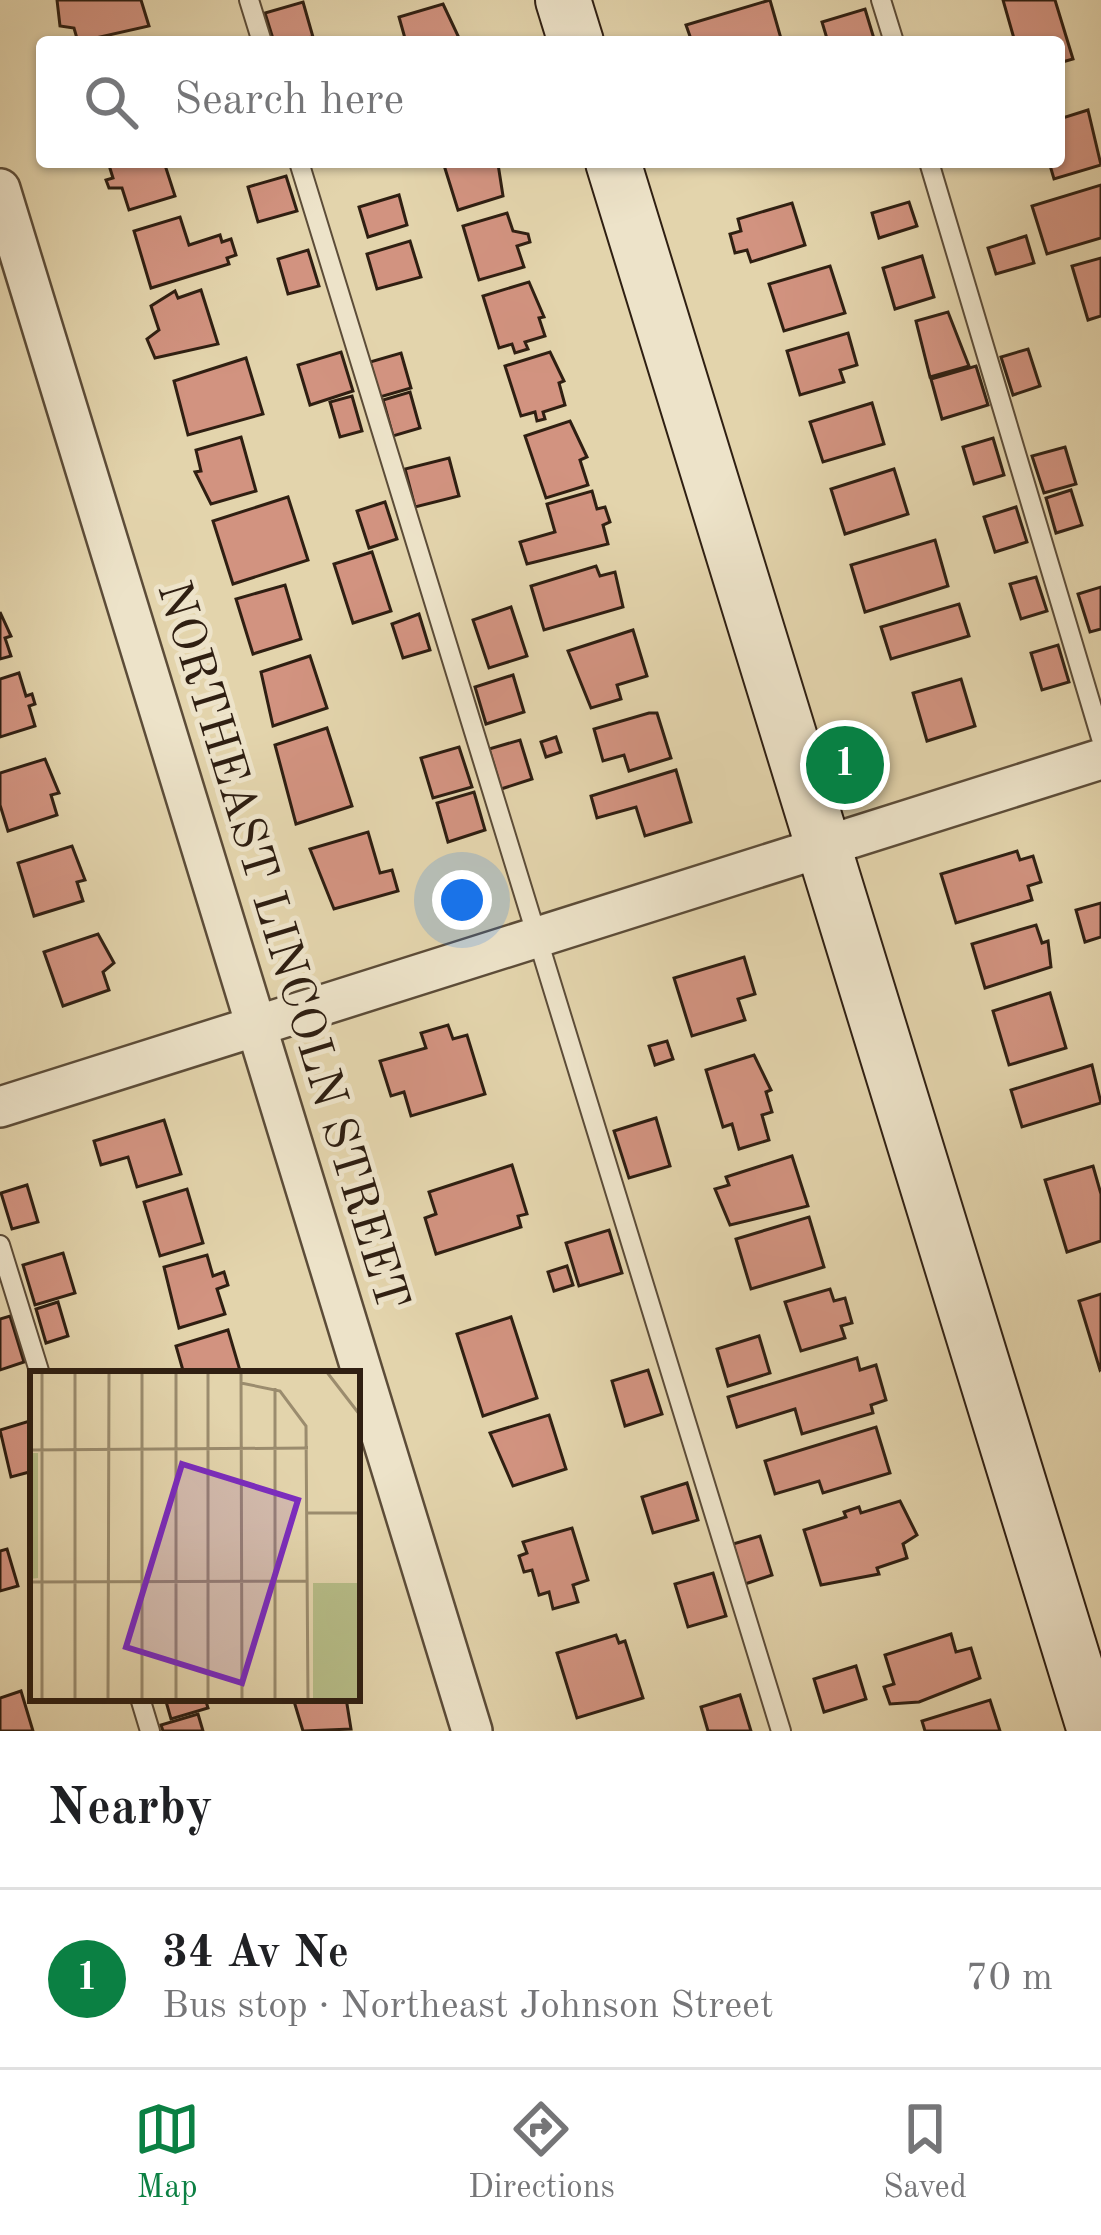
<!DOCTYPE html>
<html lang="en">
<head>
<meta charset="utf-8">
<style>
	body { margin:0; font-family:"Old Standard TT",serif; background:#f6f6f6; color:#202124 }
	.you { position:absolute; left:462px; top:900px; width:42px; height:42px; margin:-30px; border:9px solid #fff; border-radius:50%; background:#1a73e8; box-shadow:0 0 0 18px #1a73e833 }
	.badge { display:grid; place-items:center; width:78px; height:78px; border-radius:50%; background:#0b8043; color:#fff; font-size:39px; font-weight:700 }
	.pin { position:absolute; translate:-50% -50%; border:6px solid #fff; box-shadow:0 3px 12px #0006 }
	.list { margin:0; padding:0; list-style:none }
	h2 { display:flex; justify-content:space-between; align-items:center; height:156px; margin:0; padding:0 48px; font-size:51px }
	h2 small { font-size:39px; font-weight:400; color:#757577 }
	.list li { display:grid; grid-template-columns:78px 1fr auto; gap:36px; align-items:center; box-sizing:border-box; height:180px; padding:0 48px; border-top:3px solid #e0e0e0 }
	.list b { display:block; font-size:45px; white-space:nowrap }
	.list p { margin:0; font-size:39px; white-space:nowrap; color:#757577 }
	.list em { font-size:39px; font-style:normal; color:#757577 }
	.icon { flex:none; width:66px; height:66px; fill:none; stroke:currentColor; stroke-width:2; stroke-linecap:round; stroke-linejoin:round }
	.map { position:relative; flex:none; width:1101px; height:1731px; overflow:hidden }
	.search { position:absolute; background:#fff; box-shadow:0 3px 9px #0004; left:36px; right:36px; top:36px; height:132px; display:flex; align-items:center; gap:30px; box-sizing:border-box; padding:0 42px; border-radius:12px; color:#757577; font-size:45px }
	.sheet { height:336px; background:#fff }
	nav { display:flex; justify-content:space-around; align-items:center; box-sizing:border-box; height:168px; border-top:3px solid #e0e0e0; background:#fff; font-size:33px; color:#757577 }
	nav a { display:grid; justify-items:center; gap:6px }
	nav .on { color:#0b8043 }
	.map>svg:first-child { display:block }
</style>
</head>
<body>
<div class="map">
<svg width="1101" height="1731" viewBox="0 0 1101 1731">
	<rect width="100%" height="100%" fill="#e3d4ac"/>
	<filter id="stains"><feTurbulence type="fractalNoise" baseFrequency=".00167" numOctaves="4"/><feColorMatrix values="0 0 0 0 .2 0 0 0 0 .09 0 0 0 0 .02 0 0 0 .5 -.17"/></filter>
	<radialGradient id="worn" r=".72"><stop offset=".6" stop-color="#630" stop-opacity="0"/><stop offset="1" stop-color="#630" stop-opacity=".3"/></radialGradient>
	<!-- building -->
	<g fill="#d29380" stroke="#2f1f12" stroke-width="3">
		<path d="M57,0h84l8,26 -71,16 -4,-14 -14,-2z"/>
		<path d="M770,0l12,42h-90l-6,-17z"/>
		<path d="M1003,0h52l18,59 -14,4v-21h-44z"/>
		<path d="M303,2l10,35 -39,5 -9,-29z"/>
		<path d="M443,4l17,36 -54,2 -7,-25z"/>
		<path d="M865,9l10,33h-47l-6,-20z"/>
		<path d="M1088,110l13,55 -47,14 -5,-17h10v-43z"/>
		<path d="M108,162h56l11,34 -46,14 -7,-22h-13l-3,-8 7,-2z"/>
		<path d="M443,162l55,2 5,32 -45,14z"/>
		<path d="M286,176l11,35 -39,11 -10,-35z"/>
		<path d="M1101,185v53l-54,16 -15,-48z"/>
		<path d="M399,195l8,30 -39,12 -9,-30z"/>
		<path d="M909,202l8,24 -38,12 -7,-25z"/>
		<path d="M792,203l13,42 -54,17 -4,-12 -12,3 -5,-19 11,-3 -3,-12z"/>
		<path d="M507,213l6,18 15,3 2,8 -13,4 7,21 -45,13 -16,-54z"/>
		<path d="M180,217l9,28 31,-10 2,7 9,-3 5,16 -9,3 2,6 -78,24 -17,-57z"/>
		<path d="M1026,236l8,27 -38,11 -8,-26z"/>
		<path d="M410,241l11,36 -44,12 -10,-35z"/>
		<path d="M308,250l11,36 -31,8 -10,-35z"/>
		<path d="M922,256l12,41 -39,12 -12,-41z"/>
		<path d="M1101,258v58l-13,4 -16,-54z"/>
		<path d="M830,266l15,47 -61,18 -15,-47z"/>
		<path d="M529,282l15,35 -5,1 6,18 -20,6 3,7 -13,4 -3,-9 -13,4 -16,-52z"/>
		<path d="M201,290l17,54 -63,14 -8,-19 12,-9 -8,-24 24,-15 3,7z"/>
		<path d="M948,312l21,54 -39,11 -14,-56z"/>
		<path d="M848,333l9,32 -17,5 4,12 -44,13 -13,-44z"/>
		<path d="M1028,349l12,37 -27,9 -12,-38z"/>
		<path d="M341,352l12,39 -43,14 -12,-40z"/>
		<path d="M550,352l14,29 -5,2 6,22 -22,7 2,7 -8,2 -2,-9 -14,4 -16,-50z"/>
		<path d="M401,353l10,35 -31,9 -10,-35z"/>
		<path d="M246,358l17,56 -75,21 -14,-54z"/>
		<path d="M976,366l12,39 -46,14 -11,-40z"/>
		<path d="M410,392l10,36 -27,8 -10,-36z"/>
		<path d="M352,396l10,35 -22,6 -10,-35z"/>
		<path d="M872,403l12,41 -61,18 -13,-40z"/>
		<path d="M570,421l17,36 -7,3 8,25 -42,13 -21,-62z"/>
		<path d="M241,437l15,54 -45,13 -16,-32 6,-1 -5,-21z"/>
		<path d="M993,438l11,37 -30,9 -11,-37z"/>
		<path d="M1065,447l11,37 -32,9 -12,-37z"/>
		<path d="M449,458l10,38 -44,11 -10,-38z"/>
		<path d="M894,469l14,45 -63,20 -14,-45z"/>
		<path d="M1071,490l11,35 -26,8 -10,-35z"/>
		<path d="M592,491l5,18 8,-2 5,15 -7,3 5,19 -81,20 -7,-22 35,-10 -8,-28z"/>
		<path d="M288,497l20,63 -75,24 -20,-63z"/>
		<path d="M385,502l12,37 -28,9 -12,-37z"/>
		<path d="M1016,507l11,35 -32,10 -11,-35z"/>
		<path d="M935,540l13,46 -83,26 -14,-47z"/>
		<path d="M372,552l19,59 -38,12 -19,-59z"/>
		<path d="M596,566l4,10 15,-4 8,35 -79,23 -13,-44z"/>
		<path d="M1036,577l11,34 -26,8 -11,-35z"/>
		<path d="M285,585l16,54 -48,15 -17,-55z"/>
		<path d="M1101,587v42l-11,3 -12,-38z"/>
		<path d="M959,604l10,32 -78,23 -10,-32z"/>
		<path d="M511,607l16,49 -38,12 -16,-48z"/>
		<path d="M0,612l11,24 -6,2 6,18 -11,3z"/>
		<path d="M419,614l11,36 -27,8 -11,-34z"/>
		<path d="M633,630l14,46 -30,9 4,14 -30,9 -23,-57z"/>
		<path d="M1058,645l11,37 -27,8 -11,-37z"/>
		<path d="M310,656l17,52 -54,18 -12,-54z"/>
		<path d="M19,673l7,23 6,-2 3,10 -6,2 6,20 -35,11v-58z"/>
		<path d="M513,675l11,37 -38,12 -11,-37z"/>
		<path d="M961,679l14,47 -48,15 -14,-48z"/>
		<path d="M649,713h8l14,45 -42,13 -5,-16 -21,6 -9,-32z"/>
		<path d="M327,728l25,78 -56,18 -21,-79z"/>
		<path d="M556,737l5,15 -15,5 -5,-15z"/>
		<path d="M520,740l12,39 -31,10 -12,-40z"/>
		<path d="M459,747l13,40 -39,11 -12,-40z"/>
		<path d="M45,759l14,34 -8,2 6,20 -49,16 -8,-26v-32z"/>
		<path d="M676,770l15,52 -46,14 -9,-29 -39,11 -6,-22z"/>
		<path d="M474,792l11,38 -37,12 -11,-39z"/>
		<path d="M368,832l12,41 12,-3 6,21 -64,18 -24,-60z"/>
		<path d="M72,846l13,34 -8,2 6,19 -49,15 -16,-53z"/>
		<path d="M1017,851l3,9 13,-4 8,26 -13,4 4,14 -76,23 -15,-49z"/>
		<path d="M1101,903v34l-16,5 -9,-32z"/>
		<path d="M1036,925l6,18 6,-2 3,26 -66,21 -13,-44z"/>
		<path d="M98,934l16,29 -11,9 6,18 -46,16 -19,-54z"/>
		<path d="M744,957l11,37 -17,5 7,21 -53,16 -18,-58z"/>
		<path d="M1050,993l16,55 -57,17 -16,-54z"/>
		<path d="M448,1025l5,14 14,-4 18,59 -74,22 -7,-24 -13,4 -11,-35 46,-13 -5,-15z"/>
		<path d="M667,1041l6,18 -18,6 -6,-19z"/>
		<path d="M754,1055l17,35 -5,2 6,20 -10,3 7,25 -30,9 -7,-25 -9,3 -17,-57z"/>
		<path d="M1092,1065l9,38 -79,24 -11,-37z"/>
		<path d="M656,1118l14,48 -41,12 -15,-47z"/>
		<path d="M164,1120l17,54 -44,13 -9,-30 -27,8 -7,-24z"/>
		<path d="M792,1156l16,50 -78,19 -15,-36 14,-4 -3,-8z"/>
		<path d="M512,1165l15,49 -9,2 3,11 -85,27 -11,-36 11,-4 -7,-22z"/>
		<path d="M1093,1166l8,28v47l-34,11 -22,-72z"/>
		<path d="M27,1185l11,37 -26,7 -11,-36z"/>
		<path d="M187,1189l16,54 -43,13 -16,-54z"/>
		<path d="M809,1217l15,50 -73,22 -15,-50z"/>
		<path d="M609,1230l13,43 -43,13 -13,-43z"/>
		<path d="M63,1253l12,40 -40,12 -12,-40z"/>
		<path d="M207,1255l6,21 11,-4 4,13 -11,4 8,25 -46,14 -15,-61z"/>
		<path d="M567,1266l6,19 -19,6 -6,-19z"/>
		<path d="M830,1289l4,12 11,-3 7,25 -11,3 4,12 -44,13 -16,-49z"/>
		<path d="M1101,1294v75l-1,1 -21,-69z"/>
		<path d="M58,1302l10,34 -22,7 -10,-34z"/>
		<path d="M10,1316l14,46 -24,8v-51z"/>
		<path d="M511,1317l26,81 -54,18 -26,-82z"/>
		<path d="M228,1330l13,44h-57l-8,-28z"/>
		<path d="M759,1336l11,37 -42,13 -11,-37z"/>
		<path d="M857,1358l3,12 16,-5 10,35 -15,5 2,8 -71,21 -7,-25 -58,18 -9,-30z"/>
		<path d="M648,1370l14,44 -37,12 -13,-45z"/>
		<path d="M549,1415l17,54 -53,17 -23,-53z"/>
		<path d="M33,1420v51l-22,6 -11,-47z"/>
		<path d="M876,1427l14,46 -67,20 -4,-12 -44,13 -10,-33z"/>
		<path d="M687,1483l11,37 -45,13 -11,-36z"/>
		<path d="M900,1501l17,34 -14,9 4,14 -30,10 2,6 -58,11 -17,-55 42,-13 -2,-5 15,-5 2,6z"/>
		<path d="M572,1528l16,52 -15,5 5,17 -25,7 -4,-17 -10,3 -7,-25 -8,2 -5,-16 8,-3 -4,-11z"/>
		<path d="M760,1536l12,39 -27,9 -12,-40z"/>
		<path d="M7,1549l11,37 -18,5v-40z"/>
		<path d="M713,1573l13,43 -38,11 -13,-43z"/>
		<path d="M951,1634l5,18 15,-4 9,30 -61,24 -29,2 -6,-17 10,-3 -9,-29z"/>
		<path d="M616,1635l3,8 6,-2 18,57 -66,20 -20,-65z"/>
		<path d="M856,1666l10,33 -42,13 -10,-33z"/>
		<path d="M21,1691l12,40h-33v-33z"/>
		<path d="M740,1695l11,36h-43l-7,-24z"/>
		<path d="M165,1698h40l3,10 -37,11z"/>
		<path d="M293,1698h53l5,31 -48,2z"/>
		<path d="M990,1700l10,31h-75l-3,-10z"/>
		<path d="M198,1714l5,17h-40l-2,-6z"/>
	</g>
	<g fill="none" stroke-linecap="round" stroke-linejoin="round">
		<!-- lane casing -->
		<g stroke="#5c4c38" stroke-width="22">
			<g id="lane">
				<path d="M249,0l13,42"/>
				<path d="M881,0l13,42"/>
				<path d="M299,162l482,1569"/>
				<path d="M929,162l172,576"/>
				<path d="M0,1245l40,129"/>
				<path d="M140,1698l10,33"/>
			</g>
		</g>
		<!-- street casing -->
		<g stroke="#5c4c38" stroke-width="44">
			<g id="street">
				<path d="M0,189l472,1542"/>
				<path d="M0,1107l1101,-348"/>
			</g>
		</g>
		<!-- secondary casing -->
		<g stroke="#2f1f12" stroke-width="58">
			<g id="secondary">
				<path d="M563,0l13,42"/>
				<path d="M613,162l482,1569"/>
			</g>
		</g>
		<!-- lane -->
		<use href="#lane" stroke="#ede3c9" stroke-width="18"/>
		<!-- street -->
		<use href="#street" stroke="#ede3c9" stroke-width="39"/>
		<!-- secondary -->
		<use href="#secondary" stroke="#ede3c9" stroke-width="54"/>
	</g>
	<g text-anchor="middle" stroke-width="10" stroke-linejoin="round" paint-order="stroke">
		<!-- street labels -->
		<g font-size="48" fill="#2f1f12" stroke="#ede3c9">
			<text transform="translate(285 945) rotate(73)" y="17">NORTHEAST LINCOLN STREET</text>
		</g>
	</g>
	<!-- overview -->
	<g transform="translate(30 1371)">
		<rect width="330" height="330" fill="#e3d4ac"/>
		<path d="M0,82h8v125l-8,1zM283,212h47v118h-47z" fill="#b6bc87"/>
		<path fill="none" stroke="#9b8c6e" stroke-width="3" d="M146,0v330M211,0l1,330M296,0l34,44M211,12l39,8 26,35 2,275M245,17v313M0,79l278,-2M278,142h52M0,211l278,-1M12,330v-330M45,330v-330M78,330l1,-330M112,330v-330M178,330v-330"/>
		<path fill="#7b2cbf" fill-opacity="0.15" stroke="#7b2cbf" stroke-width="6" d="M152,93l116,36 -56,183 -116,-36z"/>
		<rect width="330" height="330" fill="none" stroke="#2f1f12" stroke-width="6"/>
	</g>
	<rect width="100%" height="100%" filter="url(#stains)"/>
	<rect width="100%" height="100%" fill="url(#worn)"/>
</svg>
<div class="you"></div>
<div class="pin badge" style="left:845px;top:765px">1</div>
<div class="search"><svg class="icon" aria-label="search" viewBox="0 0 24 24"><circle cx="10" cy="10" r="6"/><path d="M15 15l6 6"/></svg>Search here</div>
</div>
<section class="sheet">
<h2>Nearby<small></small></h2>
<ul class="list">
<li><span class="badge">1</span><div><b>34 Av Ne</b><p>Bus stop · Northeast Johnson Street</p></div><em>70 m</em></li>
</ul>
</section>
<nav>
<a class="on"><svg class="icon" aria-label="map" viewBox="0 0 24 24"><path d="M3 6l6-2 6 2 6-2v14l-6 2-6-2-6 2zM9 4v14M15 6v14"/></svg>Map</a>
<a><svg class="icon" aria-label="directions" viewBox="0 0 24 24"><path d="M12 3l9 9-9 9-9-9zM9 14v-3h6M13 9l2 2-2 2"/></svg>Directions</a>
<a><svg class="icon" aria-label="saved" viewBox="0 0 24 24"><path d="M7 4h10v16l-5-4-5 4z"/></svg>Saved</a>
</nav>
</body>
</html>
